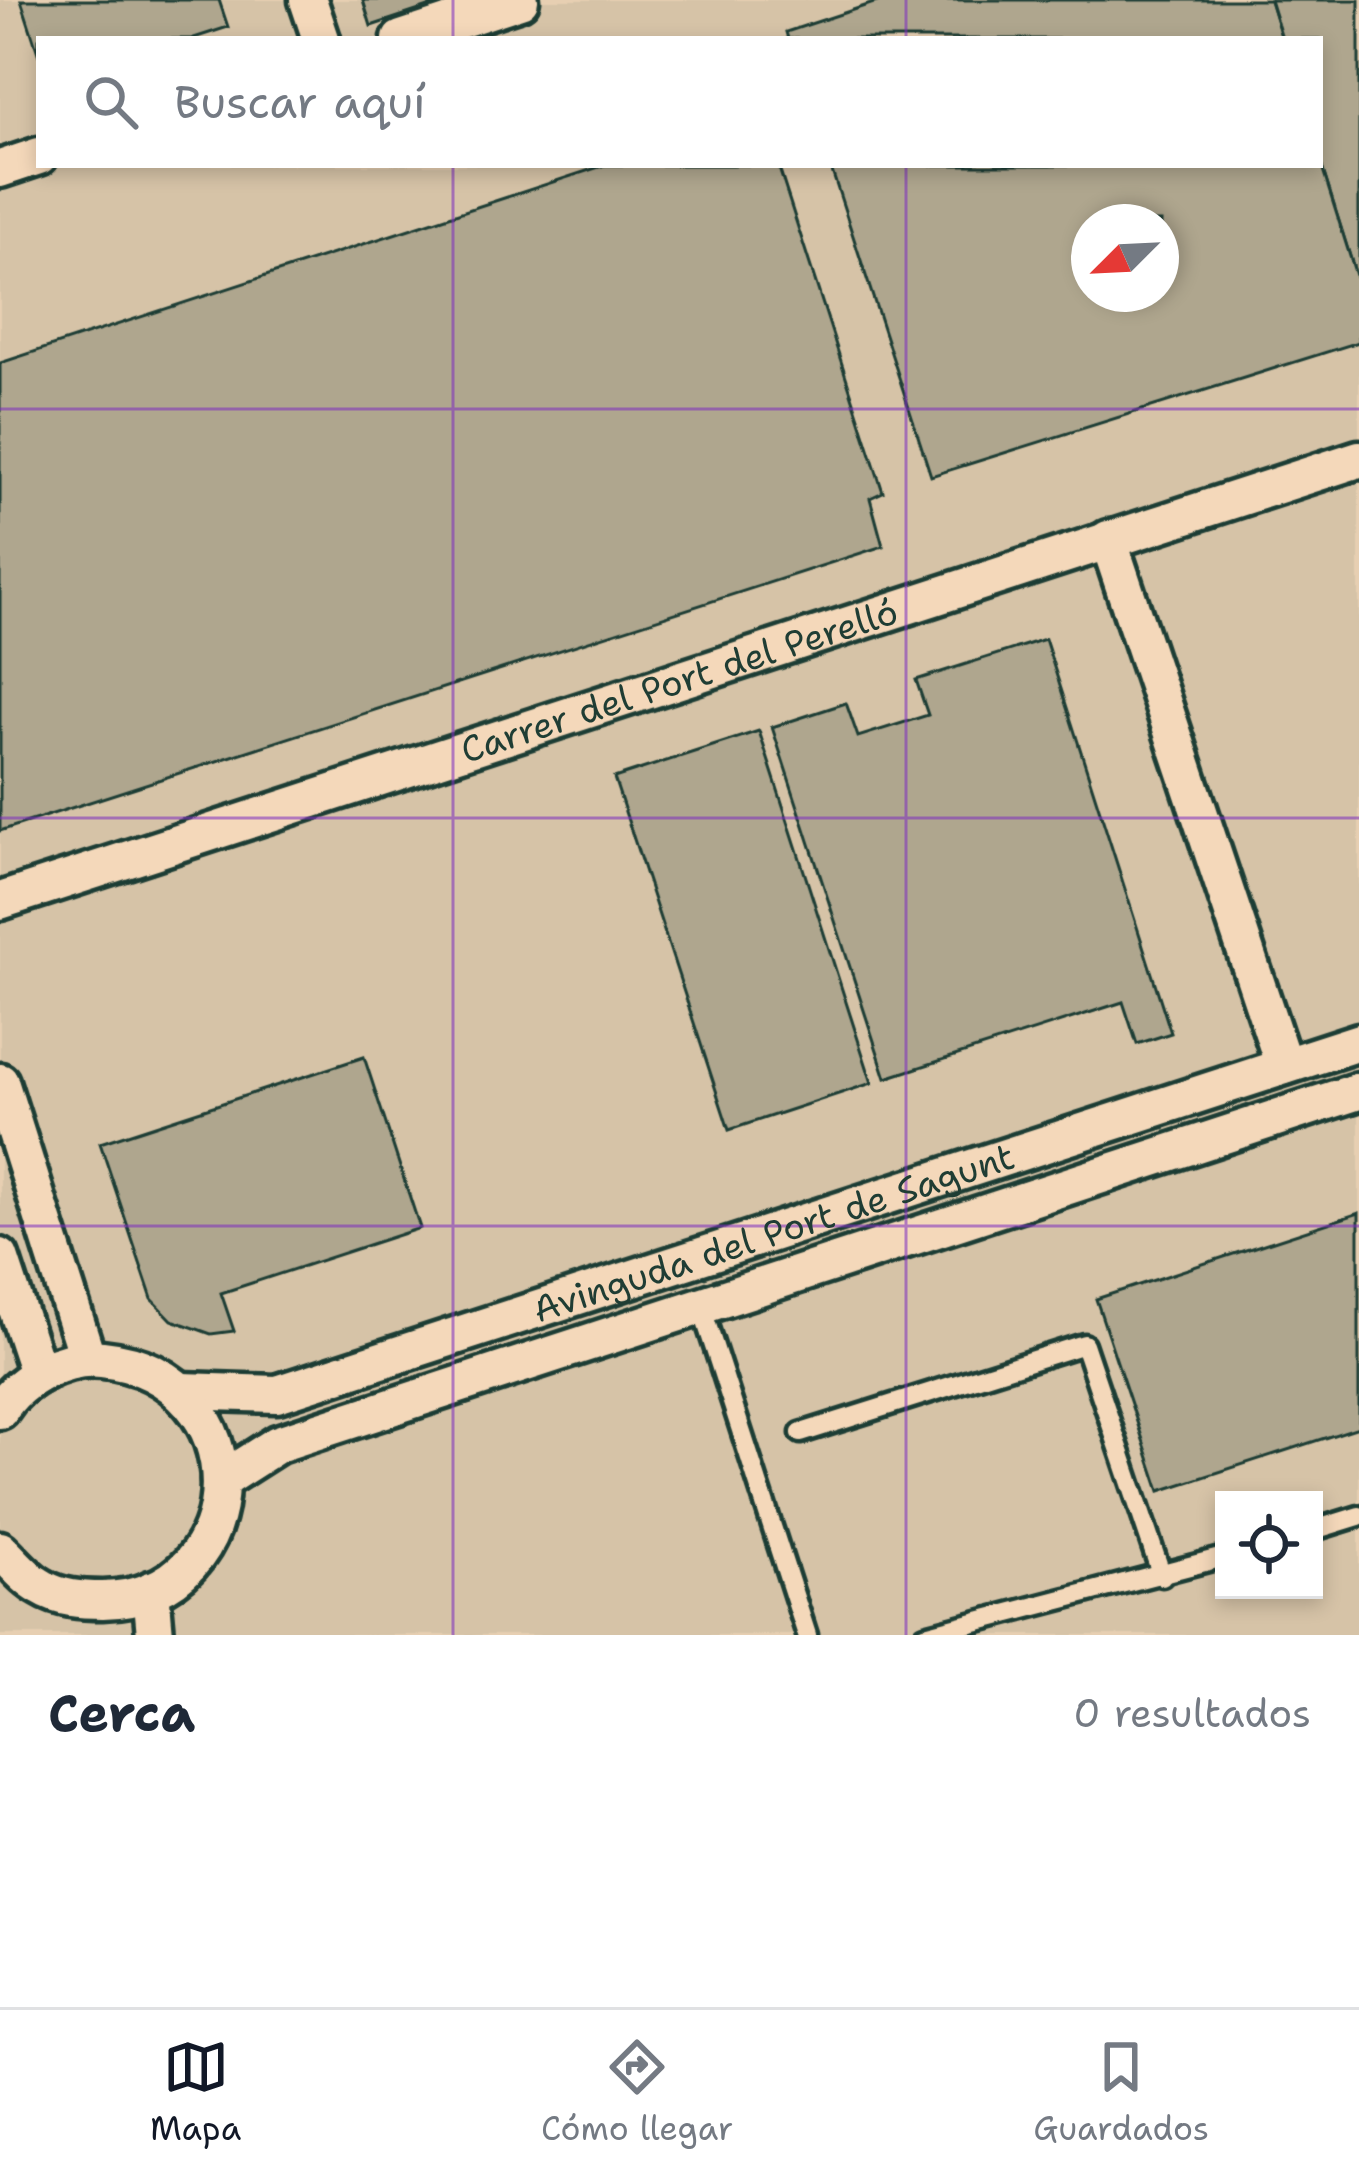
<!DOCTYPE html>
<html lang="es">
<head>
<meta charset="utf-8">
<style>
	body { margin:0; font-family:"Shantell Sans",sans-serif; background:#f2f2f3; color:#1f2937 }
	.controls { position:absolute; right:36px; bottom:36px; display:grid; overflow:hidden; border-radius:0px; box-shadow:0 6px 18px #0003 }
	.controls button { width:108px; height:108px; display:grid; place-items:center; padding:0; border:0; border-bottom:3px solid #e0e1e3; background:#fff; color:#1f2937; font:60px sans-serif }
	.compass { position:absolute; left:1071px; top:204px; width:108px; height:108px; border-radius:50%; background:#fff; box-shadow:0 6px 18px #0003; rotate:246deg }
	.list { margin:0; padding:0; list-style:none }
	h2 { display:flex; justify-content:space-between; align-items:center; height:156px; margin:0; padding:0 48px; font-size:51px }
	h2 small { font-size:39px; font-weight:400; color:#747a83 }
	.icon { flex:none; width:66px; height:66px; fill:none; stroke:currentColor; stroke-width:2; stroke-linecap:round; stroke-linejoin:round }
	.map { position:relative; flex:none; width:1359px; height:1635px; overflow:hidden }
	.search { position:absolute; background:#fff; box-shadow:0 6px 18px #0003; left:36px; right:36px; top:36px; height:132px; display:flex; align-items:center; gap:30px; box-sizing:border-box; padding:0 42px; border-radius:0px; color:#747a83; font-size:45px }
	.sheet { height:372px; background:#fff }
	nav { display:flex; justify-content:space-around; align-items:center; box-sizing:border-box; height:168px; border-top:3px solid #e0e1e3; background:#fff; font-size:33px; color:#747a83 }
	nav a { display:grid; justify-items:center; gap:6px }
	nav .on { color:#111827 }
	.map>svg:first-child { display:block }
</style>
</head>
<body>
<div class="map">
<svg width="1359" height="1635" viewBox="0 0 1359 1635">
	<rect width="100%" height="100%" fill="#e7cfb2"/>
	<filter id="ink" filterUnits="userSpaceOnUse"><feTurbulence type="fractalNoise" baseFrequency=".00833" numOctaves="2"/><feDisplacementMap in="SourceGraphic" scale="24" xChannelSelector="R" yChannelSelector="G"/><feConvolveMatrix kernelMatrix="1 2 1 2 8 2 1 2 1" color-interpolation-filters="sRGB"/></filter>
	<g filter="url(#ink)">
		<!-- built -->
		<path fill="#d6c3a7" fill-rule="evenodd" d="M0,0h1359v1635h-1359zM39,39h1281v126h-1281zM1089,222h72v72h-72zM1224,1500h90v90h-90z"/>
		<!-- building -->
		<g fill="#afa68e" stroke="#1f3d34" stroke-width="3" fill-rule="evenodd">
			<path d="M21,0h198l9,27 -37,12h-152v17z"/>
			<path d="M363,0h87l-79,26z"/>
			<path d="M883,0h387l12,39h-494l-2,-7z"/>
			<path d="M1270,0h89v285l-39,-124v-122h-38z"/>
			<path d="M1320,161l39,124v57l-428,134 -101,-311h490zM1089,222h72v72h-72z"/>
			<path d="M605,165h173l105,327 -13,6 13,48 -883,285v-468z"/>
			<path d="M1045,639l126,394 -34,11 -14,-42 -237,76 -114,-351 74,-24 12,34 70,-22 -12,-35z"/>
			<path d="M759,731l113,352 -143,47 -115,-352z"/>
			<path d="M364,1057l56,171 -199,65 13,38 -23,3 -39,-14 -20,-21 -52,-156z"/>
			<path d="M1359,1213v214l-199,64 -64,-192z"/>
		</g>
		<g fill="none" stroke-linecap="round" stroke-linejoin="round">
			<!-- lane casing -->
			<g stroke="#1f3d34" stroke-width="27">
				<g id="lane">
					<path d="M701,1306l106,329"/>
					<path d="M801,1433l283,-89 78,232"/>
					<path d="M1314,1530l45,-14"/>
					<path d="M925,1635l299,-78"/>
				</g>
			</g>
			<!-- street casing -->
			<g stroke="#1f3d34" stroke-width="45">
				<g id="street">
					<path d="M308,0l13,39"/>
					<path d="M401,39l119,-39"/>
					<path d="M0,169l39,-13"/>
					<path d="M1108,539l176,527"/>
					<path id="s1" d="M0,901l1359,-442"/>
					<path d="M0,1082l87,275"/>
					<path d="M0,1257l38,116"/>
					<path id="s2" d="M181,1391l96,3 1082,-352"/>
					<path d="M0,1410c20,-32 65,-55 102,-51 159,16 155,239 1,241 -21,0 -43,-1 -62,-13 -15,-8 -28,-25 -41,-37"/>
					<path d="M220,1481l58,-37 1081,-353"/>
					<path d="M151,1590l4,45"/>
				</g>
			</g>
			<!-- lane -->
			<use href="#lane" stroke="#f4d8ba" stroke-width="18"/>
			<!-- street -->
			<use href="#street" stroke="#f4d8ba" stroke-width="36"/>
		</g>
	</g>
	<!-- grid -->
	<path fill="none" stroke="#7b2cbf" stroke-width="3" stroke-opacity="0.55" d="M453,0v39M906,0v39M453,165v1470M906,165v1470M0,409h1359M0,818h1359M0,1226h1359"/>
	<g text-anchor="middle" stroke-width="10" stroke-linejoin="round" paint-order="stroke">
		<!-- street labels -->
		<g font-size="36" fill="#1f3d34" stroke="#f4d8ba">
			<text dy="13" stroke="none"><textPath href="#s1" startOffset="714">Carrer del Port del Perelló</textPath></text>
			<text dy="13" stroke="none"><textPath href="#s2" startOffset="618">Avinguda del Port de Sagunt</textPath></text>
		</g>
	</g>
</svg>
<div class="controls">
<button><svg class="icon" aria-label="locate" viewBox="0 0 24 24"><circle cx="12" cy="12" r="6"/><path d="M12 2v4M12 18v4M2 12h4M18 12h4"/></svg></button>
</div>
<svg class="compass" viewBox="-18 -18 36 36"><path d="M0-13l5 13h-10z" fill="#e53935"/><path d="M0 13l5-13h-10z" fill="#747a83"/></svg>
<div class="search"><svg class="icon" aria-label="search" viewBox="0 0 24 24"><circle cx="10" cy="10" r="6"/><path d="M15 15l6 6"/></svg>Buscar aquí</div>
</div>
<section class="sheet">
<h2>Cerca<small>0 resultados</small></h2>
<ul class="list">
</ul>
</section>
<nav>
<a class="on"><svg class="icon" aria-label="map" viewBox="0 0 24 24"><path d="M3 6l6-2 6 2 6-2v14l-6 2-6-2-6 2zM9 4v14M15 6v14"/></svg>Mapa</a>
<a><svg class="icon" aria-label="directions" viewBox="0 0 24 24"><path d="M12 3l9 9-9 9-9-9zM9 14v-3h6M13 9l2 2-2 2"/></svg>Cómo llegar</a>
<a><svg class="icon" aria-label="saved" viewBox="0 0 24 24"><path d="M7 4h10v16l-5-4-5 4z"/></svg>Guardados</a>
</nav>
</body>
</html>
